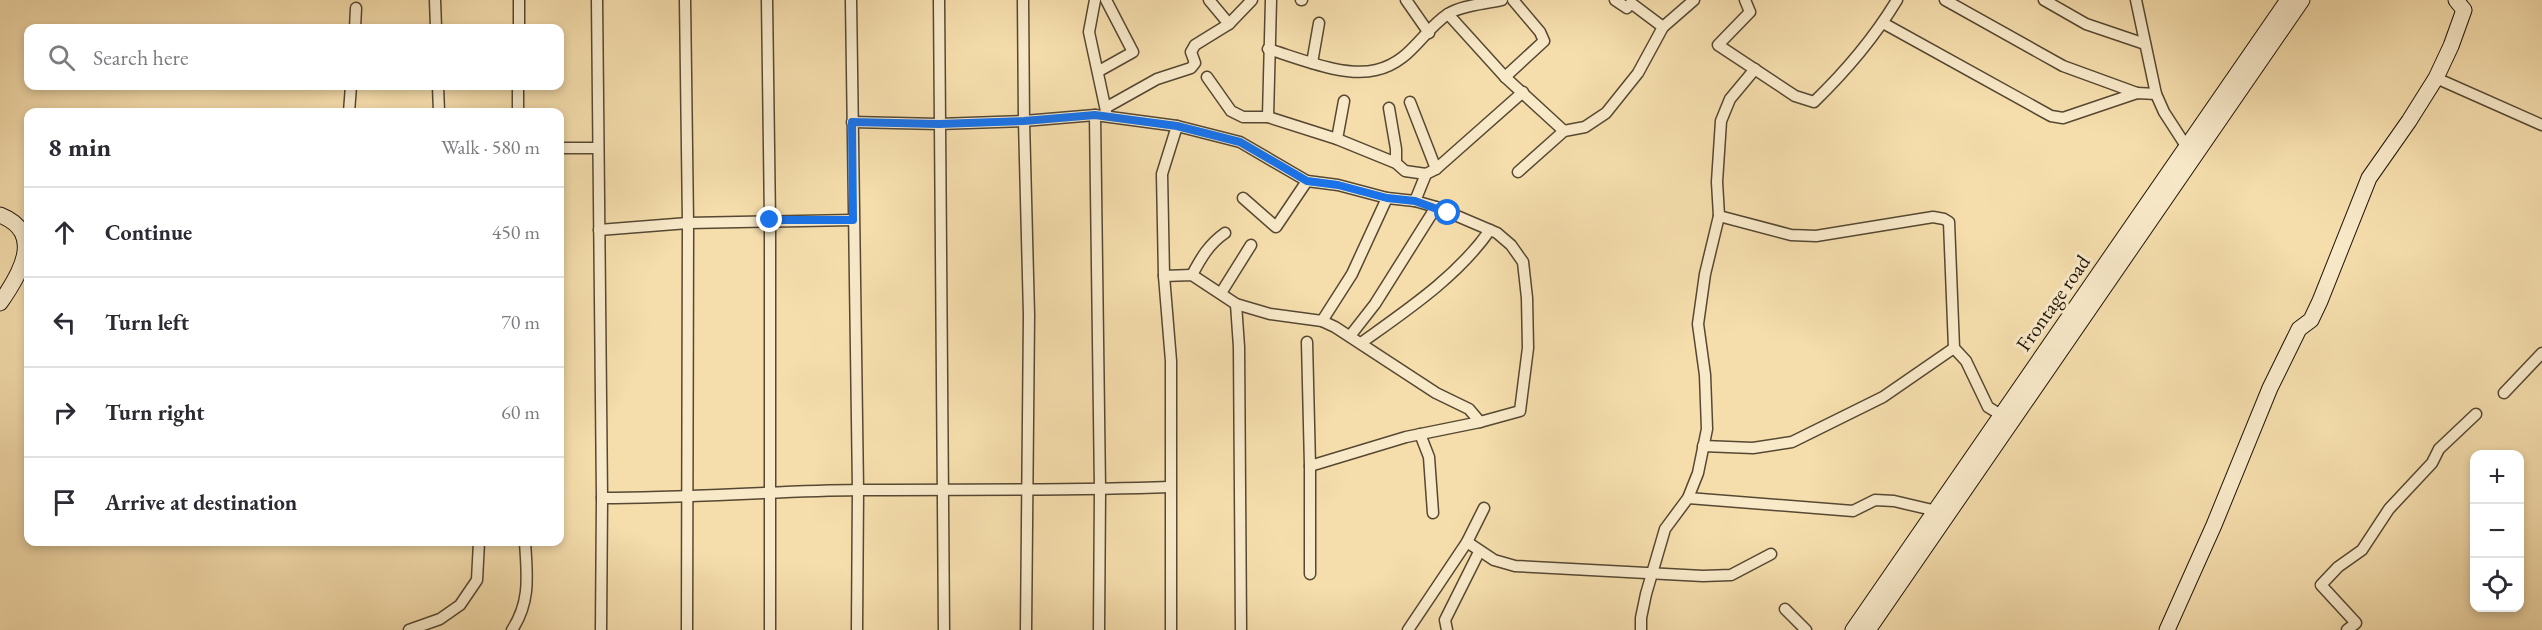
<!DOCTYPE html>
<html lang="en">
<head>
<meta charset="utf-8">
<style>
	body { margin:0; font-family:"EB Garamond",serif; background:#f7f7f7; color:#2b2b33 }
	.controls { position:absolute; right:18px; bottom:18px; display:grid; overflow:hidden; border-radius:12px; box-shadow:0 3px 9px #0003 }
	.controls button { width:54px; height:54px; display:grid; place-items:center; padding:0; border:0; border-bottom:2px solid #e1e1e2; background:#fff; color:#2b2b33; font:30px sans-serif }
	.stop { position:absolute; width:18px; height:18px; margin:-14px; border:4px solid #1a73e8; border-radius:50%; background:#fff }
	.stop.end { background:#1a73e8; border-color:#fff; box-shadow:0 2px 6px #0008 }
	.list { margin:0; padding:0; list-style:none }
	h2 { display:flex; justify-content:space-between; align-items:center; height:78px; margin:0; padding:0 24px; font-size:26px }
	h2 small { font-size:20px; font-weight:400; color:#7c7c81 }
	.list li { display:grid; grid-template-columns:39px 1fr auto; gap:18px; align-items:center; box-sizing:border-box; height:90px; padding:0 24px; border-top:2px solid #e1e1e2 }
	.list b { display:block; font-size:22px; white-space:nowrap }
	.list em { font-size:20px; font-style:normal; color:#7c7c81 }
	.icon { flex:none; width:33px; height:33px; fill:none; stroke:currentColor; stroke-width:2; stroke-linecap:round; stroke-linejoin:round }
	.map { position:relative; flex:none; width:2542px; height:630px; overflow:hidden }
	.search { position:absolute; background:#fff; box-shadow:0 3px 9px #0003; left:24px; top:24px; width:540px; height:66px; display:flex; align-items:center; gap:15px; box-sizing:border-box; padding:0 21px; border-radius:12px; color:#7c7c81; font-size:22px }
	.panel { position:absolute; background:#fff; box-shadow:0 3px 9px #0003; left:24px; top:108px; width:540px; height:438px; border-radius:12px }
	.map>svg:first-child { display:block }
</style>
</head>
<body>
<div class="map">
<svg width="2542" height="630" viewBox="0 0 2542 630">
	<rect width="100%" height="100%" fill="#f5ddac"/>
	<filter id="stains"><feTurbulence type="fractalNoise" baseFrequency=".00333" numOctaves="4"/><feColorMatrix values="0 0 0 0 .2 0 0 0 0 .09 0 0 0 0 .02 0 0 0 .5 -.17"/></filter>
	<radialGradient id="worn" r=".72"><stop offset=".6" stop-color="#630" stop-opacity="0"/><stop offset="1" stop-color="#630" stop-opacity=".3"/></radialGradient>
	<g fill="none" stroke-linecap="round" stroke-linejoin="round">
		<!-- street casing -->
		<g stroke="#564832" stroke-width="13">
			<g id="street">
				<path d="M435,0l1,28"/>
				<path d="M597,0l5,498"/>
				<path d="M685,0l3,223 -1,407"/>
				<path d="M767,0l3,221v409"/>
				<path d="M851,0l7,490 -1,140"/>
				<path d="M939,0l5,630"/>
				<path d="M1023,0l1,121 5,194 -3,315"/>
				<path d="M1095,0l-6,32 17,79"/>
				<path d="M1209,0l20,24"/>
				<path d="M1301,0h1"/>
				<path d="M1406,0l23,33"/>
				<path d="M1615,0l12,8 4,-5 32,24"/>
				<path d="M1745,0l5,12 -32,33 77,51 19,6c32,-31 60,-64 83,-102"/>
				<path d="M1945,0l118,66 74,27"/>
				<path d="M2044,0l42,24 59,20"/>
				<path d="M2136,0l20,94 8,18 22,34 5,3"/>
				<path d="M1448,14l57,63 59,54"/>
				<path d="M1883,23l168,93 12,2 74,-25 19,1"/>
				<path d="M355,28l1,-20"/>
				<path d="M519,28v-28"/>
				<path d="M1268,49c30,9 77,29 108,21 35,-8 46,-39 72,-56 14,-9 38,-10 54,-14"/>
				<path d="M1312,63l7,-40"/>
				<path d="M1099,71l34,-19 -27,-52"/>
				<path d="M1207,77l24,34 12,6h25l69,22 59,24 9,8 21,3"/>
				<path d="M1505,77l39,-36 -4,-9 -27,-32"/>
				<path d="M2436,78l106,47"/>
				<path d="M438,86l1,26"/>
				<path d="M1410,102l26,67"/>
				<path d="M1107,107l50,-28 34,-11 4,-5 -4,-11 4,-7 34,-21 23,-24"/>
				<path d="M1389,108l7,41v14"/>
				<path d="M349,112l2,-26"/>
				<path d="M518,112v-26"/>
				<path d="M1095,115l5,375 -1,140"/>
				<path d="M1268,117l3,-117"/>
				<path d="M852,122l87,2 85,-3 71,-6 82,11 63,16 67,39 31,4 49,13 28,3 21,6 61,26 14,12 12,17 4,36 1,50 -8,63 -40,11 -74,15 -96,29v108"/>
				<path d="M1337,139l7,-38"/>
				<path d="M560,148h38"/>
				<path d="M1518,172l46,-41 21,-4 21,-14 32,-40 25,-46 31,-27"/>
				<path d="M1243,198l33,29 31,-46"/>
				<path d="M1415,201l11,-27 10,-5 87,-77"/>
				<path d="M1719,216l72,19 25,1 117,-19 11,2 5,3 5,126 12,13 22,46 13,8"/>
				<path d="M599,230l89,-7 165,-3"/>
				<path d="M1192,275c9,-17 17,-31 33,-42"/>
				<path d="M1164,276l28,-1 44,29 34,10 52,7 13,6 101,66 33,16 11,13"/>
				<path d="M1221,293l30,-48"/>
				<path d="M1236,304l3,43 2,283"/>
				<path d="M1322,321l30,-47 35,-76"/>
				<path d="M1350,336l25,-32 61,-97"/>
				<path d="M1307,342l3,124"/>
				<path d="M1361,343c46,-33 96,-66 129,-113"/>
				<path d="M2504,393l38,-40"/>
				<path d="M1420,434l9,23 4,56"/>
				<path d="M1703,446l50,2 39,-6 91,-45 71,-49"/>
				<path d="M1688,498l165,13 22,-11 19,1 47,11"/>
				<path d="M1467,542l27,18 21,6 188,10 28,-1 40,-21"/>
				<path d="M1785,609l21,21"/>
				<path d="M409,630l31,-11 20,-14 17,-25 2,-38"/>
				<path d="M512,630c19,-29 15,-55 13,-88"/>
				<path d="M601,630l1,-132c86,0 171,-7 256,-8 104,-1 208,1 311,-3"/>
				<path d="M1171,630v-269l-7,-85 -2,-102 15,-48"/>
				<path d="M1408,630l59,-88 17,-34"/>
				<path d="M1447,630l-2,-10 34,-68"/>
				<path d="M1641,630v-12l5,-24 19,-65 23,-31 10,-25 9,-44 -2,-54 -7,-51 7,-50 14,-58 -2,-34 4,-61 9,-22 25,-30"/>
				<path d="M2347,630l9,-7 -35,-38 17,-18 24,-17 27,-41 43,-46 7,-14 37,-35"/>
			</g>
		</g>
		<!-- secondary casing -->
		<g stroke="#211609" stroke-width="17">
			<g id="secondary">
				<path d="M0,215c46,18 19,61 0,88"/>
				<path d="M1853,630l435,-630"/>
				<path d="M1868,630l434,-630"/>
				<path d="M2167,630l47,-105 56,-137 29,-59 12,-9 9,-19 49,-123 40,-57 27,-43 15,-32 13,-36 -8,-10"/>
			</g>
		</g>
		<!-- street -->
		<use href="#street" stroke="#f8e9c9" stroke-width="10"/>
		<!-- secondary -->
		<use href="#secondary" stroke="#f8e9c9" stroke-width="15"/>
	</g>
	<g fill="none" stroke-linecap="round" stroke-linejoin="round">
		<!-- route -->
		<path stroke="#1a73e8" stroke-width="8" d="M770,220h83l-1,-98 87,2 85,-3 71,-6 82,11 63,16 67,39 31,4 49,13 28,3 33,12"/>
	</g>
	<g text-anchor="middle" stroke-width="6" stroke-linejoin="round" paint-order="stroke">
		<!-- street labels -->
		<g font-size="21" fill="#211609" stroke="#f8e9c9">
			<text transform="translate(2053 303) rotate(-55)" y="7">Frontage road</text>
		</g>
	</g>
	<rect width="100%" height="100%" filter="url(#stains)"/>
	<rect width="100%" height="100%" fill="url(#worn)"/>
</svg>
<div class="controls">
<button>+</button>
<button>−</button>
<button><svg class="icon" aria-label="locate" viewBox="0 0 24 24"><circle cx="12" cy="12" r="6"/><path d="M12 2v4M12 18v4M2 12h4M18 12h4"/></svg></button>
</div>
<div class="stop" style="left:1448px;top:213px"></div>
<div class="stop end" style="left:770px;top:220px"></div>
<div class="search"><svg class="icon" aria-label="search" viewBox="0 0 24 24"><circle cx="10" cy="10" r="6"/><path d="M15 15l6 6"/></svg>Search here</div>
<section class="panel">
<h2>8 min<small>Walk · 580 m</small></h2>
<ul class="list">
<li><svg class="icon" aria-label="ahead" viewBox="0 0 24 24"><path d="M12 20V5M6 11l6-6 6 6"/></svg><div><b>Continue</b></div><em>450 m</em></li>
<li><svg class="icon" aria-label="left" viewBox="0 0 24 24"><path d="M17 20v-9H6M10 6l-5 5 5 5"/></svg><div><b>Turn left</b></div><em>70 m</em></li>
<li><svg class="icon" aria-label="right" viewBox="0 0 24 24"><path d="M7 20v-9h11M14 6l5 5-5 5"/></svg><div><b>Turn right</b></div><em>60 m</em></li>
<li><svg class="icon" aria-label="arrive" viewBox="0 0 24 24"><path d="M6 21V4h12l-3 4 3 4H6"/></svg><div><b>Arrive at destination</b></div></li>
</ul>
</section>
</div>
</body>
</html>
